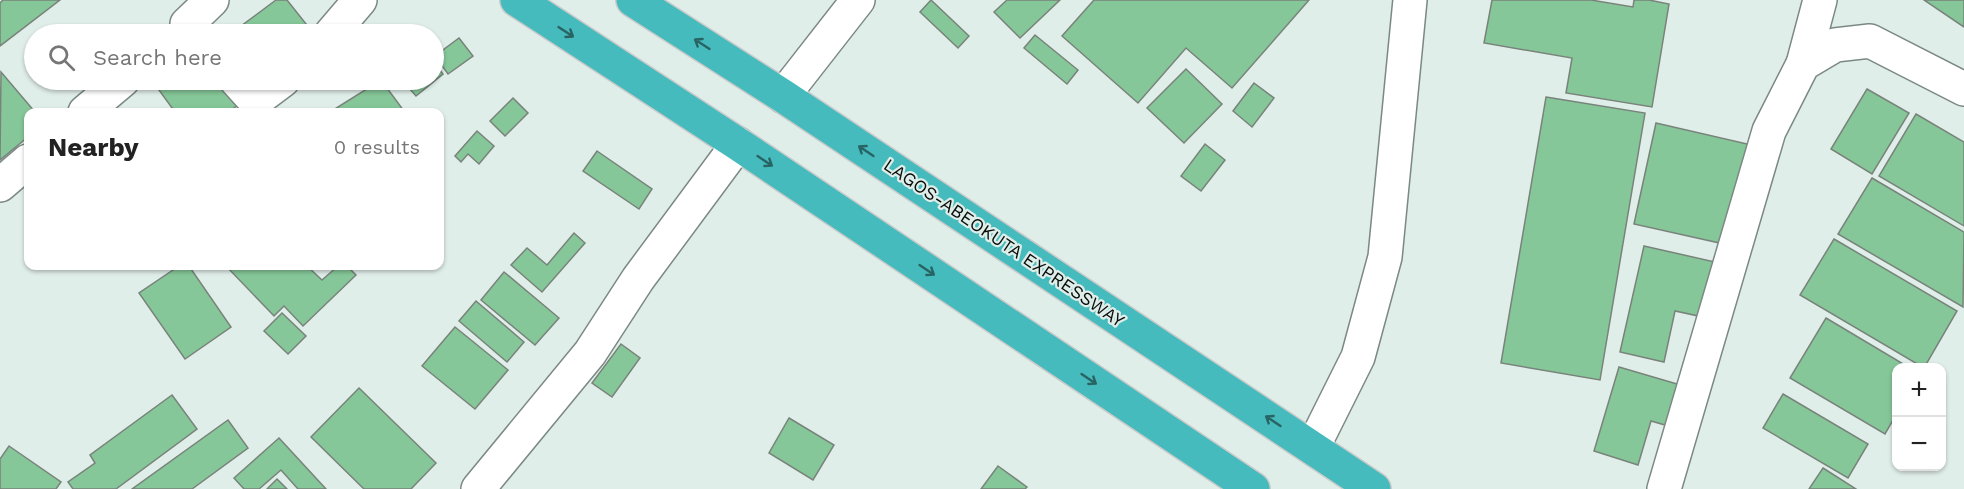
<!DOCTYPE html>
<html lang="en">
<head>
<meta charset="utf-8">
<style>
	body { margin:0; font-family:"Work Sans",sans-serif; background:#f6f6f6; color:#222 }
	.controls { position:absolute; right:18px; bottom:18px; display:grid; overflow:hidden; border-radius:12px; box-shadow:0 2px 4px #0004 }
	.controls button { width:54px; height:54px; display:grid; place-items:center; padding:0; border:0; border-bottom:2px solid #e0e0e0; background:#fff; color:#222; font:30px sans-serif }
	.list { margin:0; padding:0; list-style:none }
	h2 { display:flex; justify-content:space-between; align-items:center; height:78px; margin:0; padding:0 24px; font-size:26px }
	h2 small { font-size:20px; font-weight:400; color:#767676 }
	.icon { flex:none; width:33px; height:33px; fill:none; stroke:currentColor; stroke-width:2; stroke-linecap:round; stroke-linejoin:round }
	.map { position:relative; flex:none; width:1964px; height:489px; overflow:hidden }
	.search { position:absolute; background:#fff; box-shadow:0 2px 4px #0004; left:24px; top:24px; width:420px; height:66px; display:flex; align-items:center; gap:15px; box-sizing:border-box; padding:0 21px; border-radius:33px; color:#767676; font-size:22px }
	.panel { position:absolute; background:#fff; box-shadow:0 2px 4px #0004; left:24px; top:108px; width:420px; height:162px; border-radius:12px }
	.map>svg:first-child { display:block }
</style>
</head>
<body>
<div class="map">
<svg width="1964" height="489" viewBox="0 0 1964 489">
	<rect width="100%" height="100%" fill="#e0eeea"/>
	<!-- building -->
	<g fill="#85c798" stroke="#79837b" stroke-width="1.5">
		<path d="M3,0h57l-60,46v-43z"/>
		<path d="M276,0h11l27,34h-74l-3,-5z"/>
		<path d="M931,0l38,36 -11,12 -38,-36z"/>
		<path d="M1007,0h53l-40,38 -26,-26z"/>
		<path d="M1094,0h215l-77,88 -46,-40 -48,55 -76,-67z"/>
		<path d="M1492,0h99l42,7 1,-7h15l20,4 -17,103 -86,-14 6,-35 -88,-15z"/>
		<path d="M1924,0h40v27z"/>
		<path d="M1035,35l43,35 -11,14 -43,-36z"/>
		<path d="M459,38l14,18 -25,18 -13,-18z"/>
		<path d="M434,62l9,12 -27,22 -14,-16h32z"/>
		<path d="M1186,69l36,35 -38,39 -37,-35z"/>
		<path d="M1,72l34,40h-7v25l-28,23z"/>
		<path d="M80,80h36l-23,19 -15,-18z"/>
		<path d="M165,80h54l19,25 -10,7h-53l-19,-26z"/>
		<path d="M381,80l23,31 -74,1z"/>
		<path d="M1254,83l20,15 -22,29 -19,-16z"/>
		<path d="M1867,89l42,24 -37,61 -41,-25z"/>
		<path d="M1546,97l99,16 -45,267 -99,-17z"/>
		<path d="M513,98l15,15 -23,23 -15,-15z"/>
		<path d="M1916,114l48,28v84l-85,-50z"/>
		<path d="M1656,123l100,23 -23,100 -99,-22z"/>
		<path d="M477,131l17,15 -15,18 -11,-10 -7,8 -6,-6z"/>
		<path d="M1205,144l20,16 -24,31 -20,-15z"/>
		<path d="M597,151l55,38 -13,20 -56,-38z"/>
		<path d="M1872,178l92,54 -1,75 -125,-73z"/>
		<path d="M574,233l11,10 -43,49 -31,-27 16,-17 20,17z"/>
		<path d="M1834,239l123,72 -33,57 -124,-73z"/>
		<path d="M1644,246l71,16 -12,55 -28,-6 -11,51 -44,-10z"/>
		<path d="M179,266h10l42,61 -46,32 -46,-66z"/>
		<path d="M226,266h81l15,14 16,-14h9l9,9 -53,51 -19,-20 -10,10z"/>
		<path d="M504,272l55,46 -24,27 -54,-45z"/>
		<path d="M476,301l48,41 -17,20 -48,-41z"/>
		<path d="M282,313l24,23 -18,18 -24,-23z"/>
		<path d="M1826,318l84,50h-14v47l-11,19 -95,-56z"/>
		<path d="M455,327l53,43 -33,39 -53,-43z"/>
		<path d="M621,344l19,14 -28,39 -20,-14z"/>
		<path d="M1619,367l65,19 -12,41 -21,-6 -13,44 -44,-14z"/>
		<path d="M359,388l77,75 -25,26h-47l-53,-52z"/>
		<path d="M1783,394l85,50 -20,34 -85,-50z"/>
		<path d="M172,395l25,34 -81,60h-43l-5,-7 27,-19 -5,-8z"/>
		<path d="M789,418l45,27 -21,35 -44,-27z"/>
		<path d="M228,420l20,28 -56,41h-60z"/>
		<path d="M279,438l47,51h-28l-17,-19 -22,19h-15l-10,-11z"/>
		<path d="M9,446l52,36 -5,7h-56v-30z"/>
		<path d="M998,466l29,21 -2,2h-44z"/>
		<path d="M1823,468l33,21h-47z"/>
		<path d="M277,479l10,10h-20z"/>
	</g>
	<g fill="none" stroke-linecap="round" stroke-linejoin="round">
		<!-- minor casing -->
		<g stroke="#7b8884" stroke-width="36">
			<g id="minor">
				<path d="M196,34l-9,-10 25,-24"/>
				<path d="M331,34l29,-34"/>
				<path d="M1803,64l17,-64"/>
				<path d="M236,80l19,21 28,-21"/>
				<path d="M783,96l75,-96"/>
				<path d="M85,112l38,-32"/>
				<path d="M0,185l28,-24"/>
				<path d="M1313,447l45,-90 27,-100 25,-257"/>
				<path d="M478,489l112,-136 48,-74 100,-135"/>
				<path d="M1664,489l105,-358 34,-67 32,-19 35,-4 94,48"/>
			</g>
		</g>
		<!-- highway casing -->
		<g stroke="#c9caca" stroke-width="36">
			<g id="highway">
				<path d="M517,0l221,144 515,345"/>
				<path d="M633,0l150,96 591,393"/>
			</g>
		</g>
		<!-- minor -->
		<use href="#minor" stroke="#fff" stroke-width="33"/>
		<!-- highway -->
		<use href="#highway" stroke="#46bbbd" stroke-width="33"/>
	</g>
	<!-- one-way arrows -->
	<defs><path id="oneway-shaft" d="M-6 0H5M1.5-3L5.5 0L1.5 3" fill="none" stroke-width="1.6" stroke-linecap="round" stroke-linejoin="round" transform="scale(1.5)"/></defs>
	<g stroke="#286464">
		<use href="#oneway-shaft" transform="translate(566 32) rotate(33)"/>
		<use href="#oneway-shaft" transform="translate(702 44) rotate(-147)"/>
		<use href="#oneway-shaft" transform="translate(866 151) rotate(-146)"/>
		<use href="#oneway-shaft" transform="translate(765 161) rotate(34)"/>
		<use href="#oneway-shaft" transform="translate(927 270) rotate(34)"/>
		<use href="#oneway-shaft" transform="translate(1089 379) rotate(34)"/>
		<use href="#oneway-shaft" transform="translate(1273 421) rotate(-146)"/>
	</g>
	<g text-anchor="middle" stroke-width="4.5" stroke-linejoin="round" paint-order="stroke">
		<!-- street labels -->
		<g font-size="18" fill="#090e0c" stroke="#e0eeea">
			<text transform="translate(1004 243) rotate(34)" y="6">LAGOS-ABEOKUTA EXPRESSWAY</text>
		</g>
	</g>
</svg>
<div class="controls">
<button>+</button>
<button>−</button>
</div>
<div class="search"><svg class="icon" aria-label="search" viewBox="0 0 24 24"><circle cx="10" cy="10" r="6"/><path d="M15 15l6 6"/></svg>Search here</div>
<section class="panel">
<h2>Nearby<small>0 results</small></h2>
<ul class="list">
</ul>
</section>
</div>
</body>
</html>
